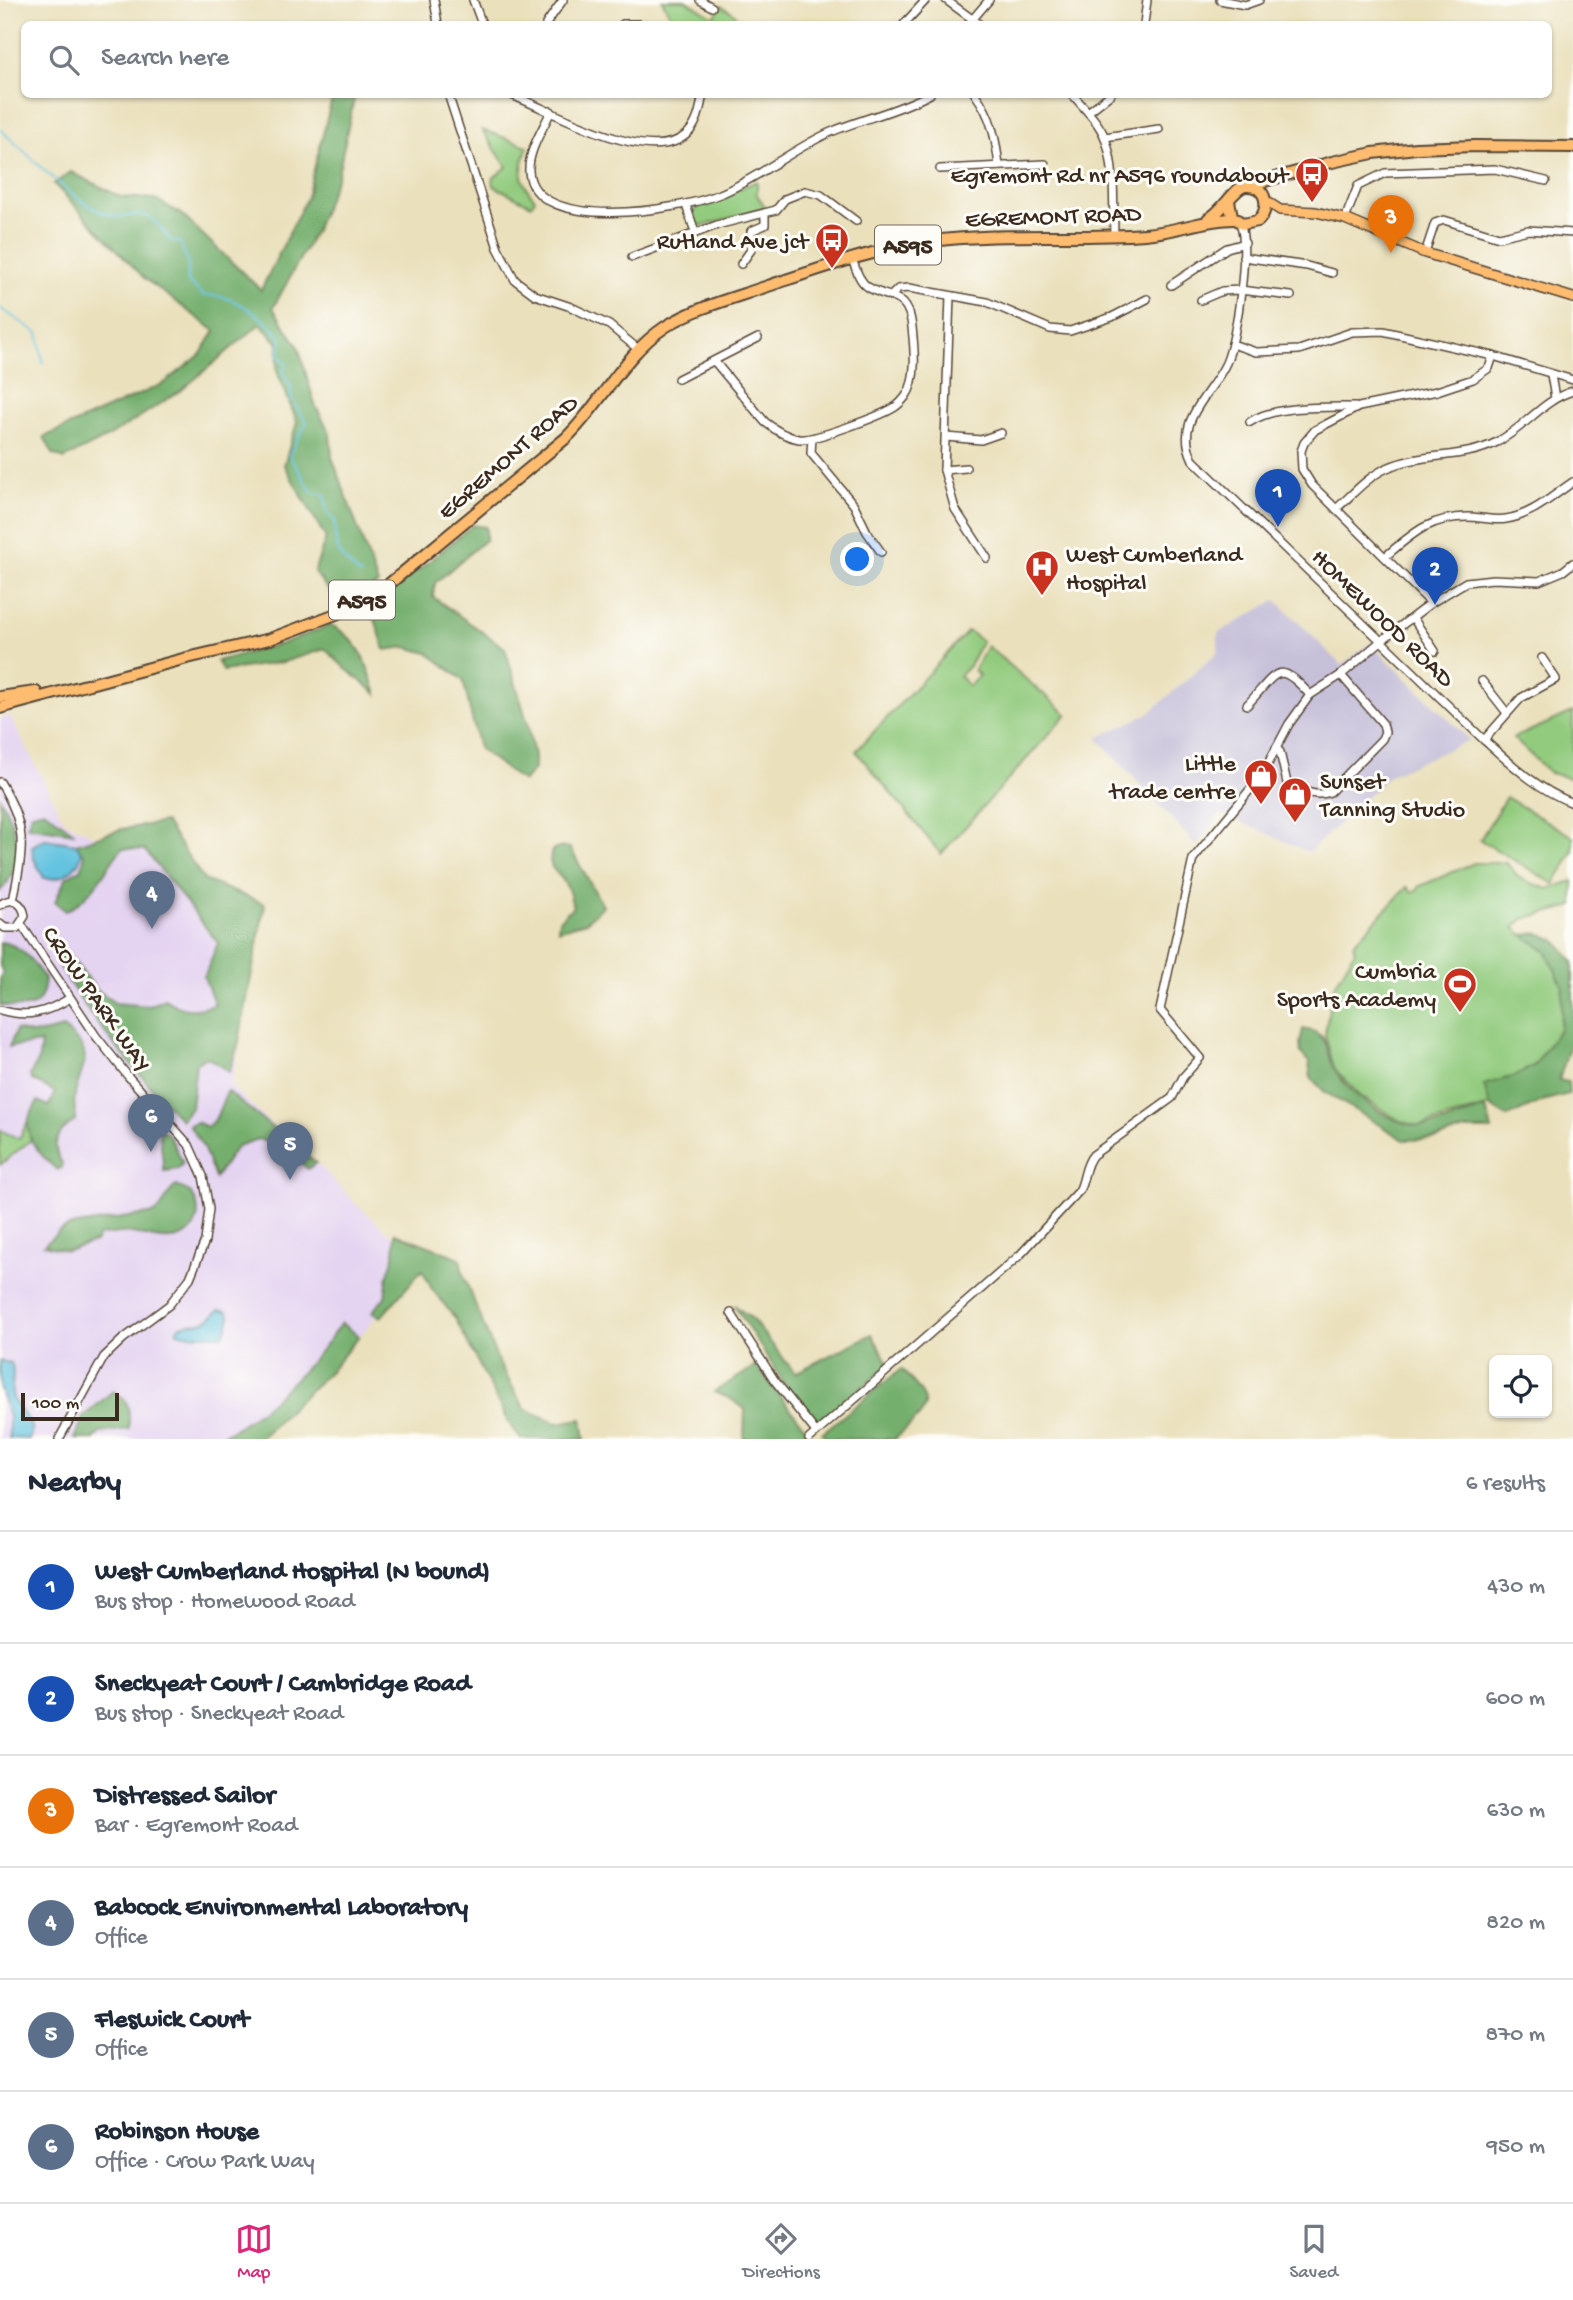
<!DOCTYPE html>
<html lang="en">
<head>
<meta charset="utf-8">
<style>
	body { margin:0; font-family:"Gochi Hand",sans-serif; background:#f2f2f3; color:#1f2937 }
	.controls { position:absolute; right:21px; bottom:21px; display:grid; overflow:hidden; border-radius:10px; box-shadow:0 2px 5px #0004 }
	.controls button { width:63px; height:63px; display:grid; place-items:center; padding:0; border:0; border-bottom:2px solid #e0e1e3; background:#fff; color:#1f2937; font:35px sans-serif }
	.scale { position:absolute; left:21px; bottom:18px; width:98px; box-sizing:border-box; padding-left:7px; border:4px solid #3b2a1e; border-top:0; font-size:19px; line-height:24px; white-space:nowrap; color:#3b2a1e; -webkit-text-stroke:5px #fdfcf7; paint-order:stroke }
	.you { position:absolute; left:858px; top:560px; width:24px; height:24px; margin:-18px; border:5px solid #fff; border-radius:50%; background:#1a73e8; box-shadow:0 0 0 10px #1a73e833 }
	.badge { display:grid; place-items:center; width:46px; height:46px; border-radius:50%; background:#db2777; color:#fff; font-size:23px; font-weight:700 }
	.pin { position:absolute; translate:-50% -58px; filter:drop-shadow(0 2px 4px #0008) }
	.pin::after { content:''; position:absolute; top:37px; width:24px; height:21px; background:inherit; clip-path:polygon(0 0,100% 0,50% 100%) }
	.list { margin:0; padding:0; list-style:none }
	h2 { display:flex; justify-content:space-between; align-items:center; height:91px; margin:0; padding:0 28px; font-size:30px }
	h2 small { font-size:23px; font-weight:400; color:#747a83 }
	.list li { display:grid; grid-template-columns:46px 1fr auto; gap:21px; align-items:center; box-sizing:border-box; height:112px; padding:0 28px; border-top:2px solid #e0e1e3 }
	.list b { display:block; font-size:26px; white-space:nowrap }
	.list p { margin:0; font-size:23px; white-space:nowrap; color:#747a83 }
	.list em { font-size:23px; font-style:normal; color:#747a83 }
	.icon { flex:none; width:38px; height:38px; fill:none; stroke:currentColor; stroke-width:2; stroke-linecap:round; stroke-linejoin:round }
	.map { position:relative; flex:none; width:1573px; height:1439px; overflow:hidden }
	.search { position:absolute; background:#fff; box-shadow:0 2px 5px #0004; left:21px; right:21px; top:21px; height:77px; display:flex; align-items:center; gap:18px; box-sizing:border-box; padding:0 24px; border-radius:10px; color:#747a83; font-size:26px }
	.sheet { height:763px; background:#fff }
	nav { display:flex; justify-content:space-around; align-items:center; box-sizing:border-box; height:98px; border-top:2px solid #e0e1e3; background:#fff; font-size:19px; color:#747a83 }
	nav a { display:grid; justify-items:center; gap:4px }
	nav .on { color:#db2777 }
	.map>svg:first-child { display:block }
</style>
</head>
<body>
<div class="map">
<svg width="1573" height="1439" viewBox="0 0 1573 1439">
	<rect width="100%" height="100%" fill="#fdfcf7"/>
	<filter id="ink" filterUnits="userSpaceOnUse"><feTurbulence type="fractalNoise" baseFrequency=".0143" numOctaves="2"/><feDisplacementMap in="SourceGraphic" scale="14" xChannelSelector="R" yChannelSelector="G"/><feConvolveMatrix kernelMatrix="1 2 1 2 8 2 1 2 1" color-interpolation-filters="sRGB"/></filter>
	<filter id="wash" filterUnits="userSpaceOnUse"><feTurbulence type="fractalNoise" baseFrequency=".00686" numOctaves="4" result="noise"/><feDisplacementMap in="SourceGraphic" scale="28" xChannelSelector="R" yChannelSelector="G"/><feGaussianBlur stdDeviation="1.57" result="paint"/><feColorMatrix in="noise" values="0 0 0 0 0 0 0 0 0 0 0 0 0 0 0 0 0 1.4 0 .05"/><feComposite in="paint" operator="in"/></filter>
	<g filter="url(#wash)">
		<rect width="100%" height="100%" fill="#eae0bc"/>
		<!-- built -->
		<path fill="#e4d3f1" d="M10,716l54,105 30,15 73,-5 37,49 61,24 -34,182 57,54 35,29 32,34 67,59 -89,106 -74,71h-259v-720z"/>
		<!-- industrial -->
		<path fill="#c6c0d9" d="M1276,600l66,65 28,-22 100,97 -80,35 -81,77 -89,-39 -23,33 -100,-108 52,-25 69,-61v-19z"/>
		<!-- green -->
		<g fill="#92cb7e" stroke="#667a4e" stroke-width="2">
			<path d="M662,0h23l29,17 7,-11 14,8 3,10h-63z"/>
			<path d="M482,130l46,16c-8,23 -11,33 7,53l-4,6 -37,-19 -1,-8 14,-11z"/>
			<path d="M757,181v14l9,13 -64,18 -8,-5 -2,-6 5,-8z"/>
			<path d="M968,631l14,10 -13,25 -10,10 10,10 10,-11 -5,-5 13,-24 80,68 -126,140 -85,-103z"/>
			<path d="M1573,712v67l-23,-6 -37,-35z"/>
			<path d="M1506,797l67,40v15l-19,32 -74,-44z"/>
			<path d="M1474,863h32l15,16 26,10 26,-8v25l-50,13 -9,9 33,24 16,35 -3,41 -25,37 -20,11 -30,9 5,21 -71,20 -19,-5 -41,-26 -25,-27 -9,-34 7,-44 23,-39 -2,-7 54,-57 5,5 6,-3v-2z"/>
			<path d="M28,1121l3,19 -31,25v-35l19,9z"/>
		</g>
		<!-- forest -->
		<g fill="#75af6d" stroke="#586c46" stroke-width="2">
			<path d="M333,95h22l-17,79 -23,57 -42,77 25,38 17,59 15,28 2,24 46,127 -38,20 -26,-32 12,-34 -42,-73 13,-43 -20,-51 1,-28 -18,-19 -77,65 -73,47 -46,23 -11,-5 -9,-17 119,-53 37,-29 15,-24 -71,-53 -90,-94 17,-12 50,25 34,2 26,15 80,76 46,-93z"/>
			<path d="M473,525l13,2v12l-51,44 -2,14 72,51 23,77 6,31v13l-11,13 -44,-33 -16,-69 -35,-27 -22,-6 -21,3 -11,-34 -1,-11c35,-24 67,-53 100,-80z"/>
			<path d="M331,625c31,16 35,38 46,69l-31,-25 -21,-20 -42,13 -60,9 -6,-10 64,-17z"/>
			<path d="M0,798c17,29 27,66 0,93z"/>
			<path d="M44,810l31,23 -48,-7 5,-13z"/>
			<path d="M165,822l39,58 61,24 -27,142 -9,26 -22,-15 -11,6 -5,45 -10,12c-45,-49 -91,-99 -123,-157l1,-6 5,-3 8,5 24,30 19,14 35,3 15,-7c19,13 28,12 50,6l-11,-28 14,-34 -73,-93 -23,-2c-18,23 -29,49 -56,63l-11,-9 11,-24 14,-9 5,-13 -9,-12 46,-15z"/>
			<path d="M563,847l7,1 33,58 -17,16 -28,8 1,-10 14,-13c-2,-7 -3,-16 -7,-22 -8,-16 -20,-13 -14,-35z"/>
			<path d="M1538,933l18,7 17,21v74l-14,45 9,2 1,12 -24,6 -38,17 -17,-11 -6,-21 31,-9 20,-11 25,-37 3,-41 -16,-35 -24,-17z"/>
			<path d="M0,942c22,2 33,20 45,37 -2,31 -17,31 -45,26v-28l3,-4 -3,-7z"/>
			<path d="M63,1028c34,26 20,33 12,66 -2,8 1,18 0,27 -17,10 -26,24 -13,42l-1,5 -4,2c-13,-12 -31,-28 -29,-48 1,-7 7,-15 10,-21l11,5 6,-14 -23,-12 -2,-5 9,-17 2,-15 -32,4 7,-17c18,6 29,3 47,-2z"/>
			<path d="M1303,1029c28,4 21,19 31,38 12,26 59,59 88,59 21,-1 44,-12 64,-18l6,22h-27l-30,9 -31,1 -79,-48 -14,-14 -2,-16 -8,-9 -1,-10z"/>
			<path d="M227,1091l89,72 -8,6 -21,-18 -28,-12 -22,7 -22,32 -12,-31 -14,-22 8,-3 10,5 9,-9z"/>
			<path d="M159,1128l10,7 14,28 -5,6 -14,2z"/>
			<path d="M176,1186c5,2 11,3 14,7 12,12 10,34 -5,42 -17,9 -37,1 -53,-2 -11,-1 -23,2 -33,2l-4,7 -28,9 -23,-6 15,-14 11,-5 85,-13c11,-7 10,-20 21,-27z"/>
			<path d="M395,1233l65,25 3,16 36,89 26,46 31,14 26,-4 3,20h-64l-10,-12 -56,-109 -23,-29 -10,-19 -41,47 -9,-5 13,-15 3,-22 6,-19z"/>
			<path d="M734,1305l17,13 44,55 77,-39 17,31 -71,59 -31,-36z"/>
			<path d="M341,1323l18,13 -26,32 -74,71h-44c45,-20 99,-75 126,-116z"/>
			<path d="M756,1366l52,65 -7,8h-57l1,-30 -16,-11 -15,-6z"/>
			<path d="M901,1369c36,38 30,36 -6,70h-67l-6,-6z"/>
			<path d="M113,1391c18,10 16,18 16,38l-29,4 -6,6h-19l8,-22z"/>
		</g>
		<!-- water -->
		<g fill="#62c2e0" stroke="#4e767f" stroke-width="2">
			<path d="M45,839l31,5 6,9c-4,16 -20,28 -38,25l-11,-21 -1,-11z"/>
			<path d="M219,1310l8,1 3,5 -3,12 -5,7c-13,-1 -36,2 -45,-3v-4c18,-11 19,5 42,-18z"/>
			<path d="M0,1361l11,2c6,11 -3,25 3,38 6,12 24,22 15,38l-20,-1v-21l-9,-28z"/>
		</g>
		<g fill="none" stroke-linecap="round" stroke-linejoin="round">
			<!-- stream -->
			<g stroke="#62c2e0" stroke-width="2">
				<path d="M0,129c27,24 70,70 102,83 37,15 36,-18 69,29l9,1 8,20v20l16,14c26,-5 63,23 78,43l-4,16 8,8 -3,11 8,13v12l16,23 -18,33 23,37 13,3 2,18 8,8c-1,29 4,37 26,54"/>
				<path d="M0,308l38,25 5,30"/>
			</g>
		</g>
	</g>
	<g filter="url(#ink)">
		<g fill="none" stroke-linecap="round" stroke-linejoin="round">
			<!-- minor casing -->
			<g stroke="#554536" stroke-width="10">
				<g id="minor">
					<path d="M434,0l4,24"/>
					<path d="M473,0l9,24"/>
					<path d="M700,0l12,7"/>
					<path d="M946,0l33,24"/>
					<path d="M1220,0l25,5 14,-5"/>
					<path d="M972,20l17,-20"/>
					<path d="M546,24l17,-24"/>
					<path d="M623,24h16"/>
					<path d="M904,24l22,-24"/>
					<path d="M1144,24l3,-24"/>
					<path d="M448,94l50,154 17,32 20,15 36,12 38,18 29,24"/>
					<path d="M509,94c41,15 140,75 178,40 11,-10 13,-25 16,-40"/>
					<path d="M975,94c17,22 21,46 24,72"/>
					<path d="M1072,94c11,13 27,28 33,44 11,29 8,66 9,97"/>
					<path d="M551,111c-8,18 -23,40 -22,60 4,64 153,39 191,23 39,-16 72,-45 111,-62 33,-14 68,-21 99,-38"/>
					<path d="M1088,112l23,-18"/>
					<path d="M1105,137l54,-8"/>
					<path d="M940,169l105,-5"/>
					<path d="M686,205l9,27"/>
					<path d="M1345,219l13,-33 27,-13 110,-4 51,12"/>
					<path d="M1240,223c10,24 -3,115 -14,140 -15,33 -53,57 -33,97l291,280c27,24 54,50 89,63"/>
					<path d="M1425,253l10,-30 9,-3 55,17 29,-7 45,3"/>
					<path d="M632,257l85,-32 59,-15 9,-11 20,-8 16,4 35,26"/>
					<path d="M1243,257l64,9 25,7"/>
					<path d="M741,264l10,-14v-19l14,-6v-12"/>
					<path d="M1171,285l56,-37 18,-5"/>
					<path d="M892,295l6,-6 11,-1 78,14 63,27 20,2 42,-14 35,-18"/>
					<path d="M950,296l-6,174 11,39 32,49"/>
					<path d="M1201,300l21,-9 18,-1 51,6"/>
					<path d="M1232,344l24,8 43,-2 53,-18 31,-1 110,25 80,24"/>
					<path d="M715,362l50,60c10,8 21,15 34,17 15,2 82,-23 96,-32 5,-3 8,-7 11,-11 12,-17 8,-50 6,-69 -4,-36 -22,-26 -44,-40 -9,-6 -12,-18 -16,-28"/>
					<path d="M1551,375l4,23"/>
					<path d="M678,379l80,-41"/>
					<path d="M1250,422c25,-17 76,-15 105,-15"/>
					<path d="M946,437l35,3 20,-7"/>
					<path d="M812,438l-1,15 43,52 13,27 14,20"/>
					<path d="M944,470l22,-2"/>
					<path d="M1336,509c16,-14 31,-32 51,-41 35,-16 76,-8 110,-26 28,-14 45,-42 76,-51"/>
					<path d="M1386,556c27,-23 44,-39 82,-39 12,0 26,4 38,2 27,-4 46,-23 67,-37"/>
					<path d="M1431,603l-119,-118 -10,-16 -1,-18 3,-8 11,-13 44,-23 78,-16 36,-12 16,-11 4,-12"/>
					<path d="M1413,618l22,33"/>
					<path d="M1482,681l25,32"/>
					<path d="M1247,705c30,-32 30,-47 63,-10"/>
					<path d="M1484,740l37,-42 35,-19 -14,-21"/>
					<path d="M1276,748l4,4 7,31c15,7 27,15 43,9l52,-53 3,-7 -2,-8 -42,-49"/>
					<path d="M0,782c29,47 23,67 13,119"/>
					<path d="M0,905c11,-9 23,-3 25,11l-8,12h-12l-5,-4"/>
					<path d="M21,924l75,112 31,39 62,70 14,31 6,33 -4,32 -15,37 -21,27 -46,34 -19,18 -45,82"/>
					<path d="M0,1010c28,8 46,3 70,-12"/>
					<path d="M731,1313l44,68 41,51"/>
					<path d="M809,1439l211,-184 59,-64c6,-11 5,-26 14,-36l79,-57 11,-21 17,-19 -40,-48 33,-151 69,-84 27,-51 21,-29 31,-20 40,-34 50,-38 35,-21 27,-3 46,2 24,-10 10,-8"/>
				</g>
			</g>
			<!-- major casing -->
			<g stroke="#554536" stroke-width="12">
				<path id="major" d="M1266,201l14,9 36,2 29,7 80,34 148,45"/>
			</g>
			<!-- highway casing -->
			<g stroke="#554536" stroke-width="14">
				<g id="highway">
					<path d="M1247,186l85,-24 41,-9 43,-5 58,-2 99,1"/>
					<path d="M1208,219c15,-8 26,-31 37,-33 22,-2 26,23 13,35l-15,3 -11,-8 -3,-15"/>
					<path d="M0,697l36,-5"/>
					<path d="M0,708l187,-50 83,-19 66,-25 47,-25 183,-151c36,-35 57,-83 99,-111 31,-20 69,-29 103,-41 54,-18 109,-38 165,-45 70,-9 142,-2 212,-7 31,-2 59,-15 89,-15"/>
				</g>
			</g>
			<!-- minor -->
			<use href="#minor" stroke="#fff" stroke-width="7"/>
			<!-- major -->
			<use href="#major" stroke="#fdbc70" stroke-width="9"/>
			<!-- highway -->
			<use href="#highway" stroke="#fdbc70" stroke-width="10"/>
		</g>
	</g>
	<!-- icons -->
	<defs>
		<g id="bus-pin" transform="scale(1.75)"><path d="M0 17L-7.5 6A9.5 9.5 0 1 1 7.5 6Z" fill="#c8321e" stroke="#fdfcf7"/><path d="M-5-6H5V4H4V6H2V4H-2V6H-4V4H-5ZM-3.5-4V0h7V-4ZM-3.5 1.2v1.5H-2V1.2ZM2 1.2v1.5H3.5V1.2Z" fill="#fff"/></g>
		<g id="hospital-pin" transform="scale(1.75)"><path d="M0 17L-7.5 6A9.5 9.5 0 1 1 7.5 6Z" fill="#c8321e" stroke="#fdfcf7"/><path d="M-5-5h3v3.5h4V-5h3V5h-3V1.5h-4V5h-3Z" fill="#fff"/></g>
		<g id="shop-pin" transform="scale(1.75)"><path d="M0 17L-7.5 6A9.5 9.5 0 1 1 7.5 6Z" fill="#c8321e" stroke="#fdfcf7"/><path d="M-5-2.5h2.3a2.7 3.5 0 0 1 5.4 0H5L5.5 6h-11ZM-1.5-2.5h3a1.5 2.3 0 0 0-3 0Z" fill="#fff"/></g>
		<g id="stadium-pin" transform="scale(1.75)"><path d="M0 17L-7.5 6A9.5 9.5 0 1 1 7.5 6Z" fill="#c8321e" stroke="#fdfcf7"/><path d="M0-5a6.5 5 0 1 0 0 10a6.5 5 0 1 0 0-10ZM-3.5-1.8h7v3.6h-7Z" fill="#fff"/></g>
	</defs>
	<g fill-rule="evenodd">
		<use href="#bus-pin" x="1312" y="174"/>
		<use href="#bus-pin" x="832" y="240"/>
		<use href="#hospital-pin" x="1042" y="567"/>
		<use href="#shop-pin" x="1261" y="776"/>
		<use href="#shop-pin" x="1295" y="794"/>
		<use href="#stadium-pin" x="1460" y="984"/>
	</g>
	<g text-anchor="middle" stroke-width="6" stroke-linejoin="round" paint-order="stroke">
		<!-- shield labels -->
		<g fill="#fdfcf7" stroke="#75695f" stroke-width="2">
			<rect x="875" y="225.5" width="66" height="39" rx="5"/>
			<rect x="329" y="580.5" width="66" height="39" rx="5"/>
		</g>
		<g font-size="23" font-weight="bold" fill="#3b2a1e">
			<text x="908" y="253">A595</text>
			<text x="362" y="608">A595</text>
		</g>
		<!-- poi labels -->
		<g font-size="24" fill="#3b2a1e" stroke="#fdfcf7" text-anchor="end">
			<text x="1288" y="182">Egremont Rd nr A596 roundabout</text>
			<text x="808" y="248">Rutland Ave jct</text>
			<text x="1066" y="561" text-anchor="start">West Cumberland<tspan x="1066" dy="28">Hospital</tspan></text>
			<text x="1236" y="770">Little<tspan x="1236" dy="28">trade centre</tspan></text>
			<text x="1320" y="788" text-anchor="start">Sunset<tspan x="1320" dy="28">Tanning Studio</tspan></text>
			<text x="1436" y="978">Cumbria<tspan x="1436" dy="28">Sports Academy</tspan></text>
		</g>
		<!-- street labels -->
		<g font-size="24" fill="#3b2a1e" stroke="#fdfcf7">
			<text transform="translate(1053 215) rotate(-2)" y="8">EGREMONT ROAD</text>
			<text transform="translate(507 456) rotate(-41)" y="8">EGREMONT ROAD</text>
			<text transform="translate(1384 617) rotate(44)" y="8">HOMEWOOD ROAD</text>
			<text transform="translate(98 998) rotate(55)" y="8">CROW PARK WAY</text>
		</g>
	</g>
</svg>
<div class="controls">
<button><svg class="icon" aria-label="locate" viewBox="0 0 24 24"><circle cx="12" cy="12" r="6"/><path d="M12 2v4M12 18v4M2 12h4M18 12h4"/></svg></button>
</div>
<div class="scale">100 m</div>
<div class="you"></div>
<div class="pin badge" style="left:1278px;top:527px;background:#1a4fb4">1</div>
<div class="pin badge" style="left:1435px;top:605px;background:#1a4fb4">2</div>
<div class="pin badge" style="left:1391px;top:253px;background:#e8710a">3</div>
<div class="pin badge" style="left:152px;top:929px;background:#5c6f8a">4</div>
<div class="pin badge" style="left:290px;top:1180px;background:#5c6f8a">5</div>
<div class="pin badge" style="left:151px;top:1152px;background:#5c6f8a">6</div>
<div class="search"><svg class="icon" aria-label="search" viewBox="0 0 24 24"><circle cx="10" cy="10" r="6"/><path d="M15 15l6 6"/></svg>Search here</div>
</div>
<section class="sheet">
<h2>Nearby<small>6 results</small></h2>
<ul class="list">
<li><span class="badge" style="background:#1a4fb4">1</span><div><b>West Cumberland Hospital (N bound)</b><p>Bus stop · Homewood Road</p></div><em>430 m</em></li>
<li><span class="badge" style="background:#1a4fb4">2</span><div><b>Sneckyeat Court / Cambridge Road</b><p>Bus stop · Sneckyeat Road</p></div><em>600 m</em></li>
<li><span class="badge" style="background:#e8710a">3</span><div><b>Distressed Sailor</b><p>Bar · Egremont Road</p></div><em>630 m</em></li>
<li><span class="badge" style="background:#5c6f8a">4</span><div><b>Babcock Environmental Laboratory</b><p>Office</p></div><em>820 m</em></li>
<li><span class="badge" style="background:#5c6f8a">5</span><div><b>Fleswick Court</b><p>Office</p></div><em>870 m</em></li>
<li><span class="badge" style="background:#5c6f8a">6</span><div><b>Robinson House</b><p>Office · Crow Park Way</p></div><em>950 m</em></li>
</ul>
</section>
<nav>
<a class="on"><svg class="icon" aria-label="map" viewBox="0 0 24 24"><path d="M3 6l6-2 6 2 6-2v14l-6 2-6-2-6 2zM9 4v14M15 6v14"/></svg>Map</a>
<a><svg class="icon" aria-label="directions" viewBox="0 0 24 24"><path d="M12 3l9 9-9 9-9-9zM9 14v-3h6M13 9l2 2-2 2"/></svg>Directions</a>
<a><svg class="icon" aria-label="saved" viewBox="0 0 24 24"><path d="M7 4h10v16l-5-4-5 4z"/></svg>Saved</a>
</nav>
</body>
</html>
